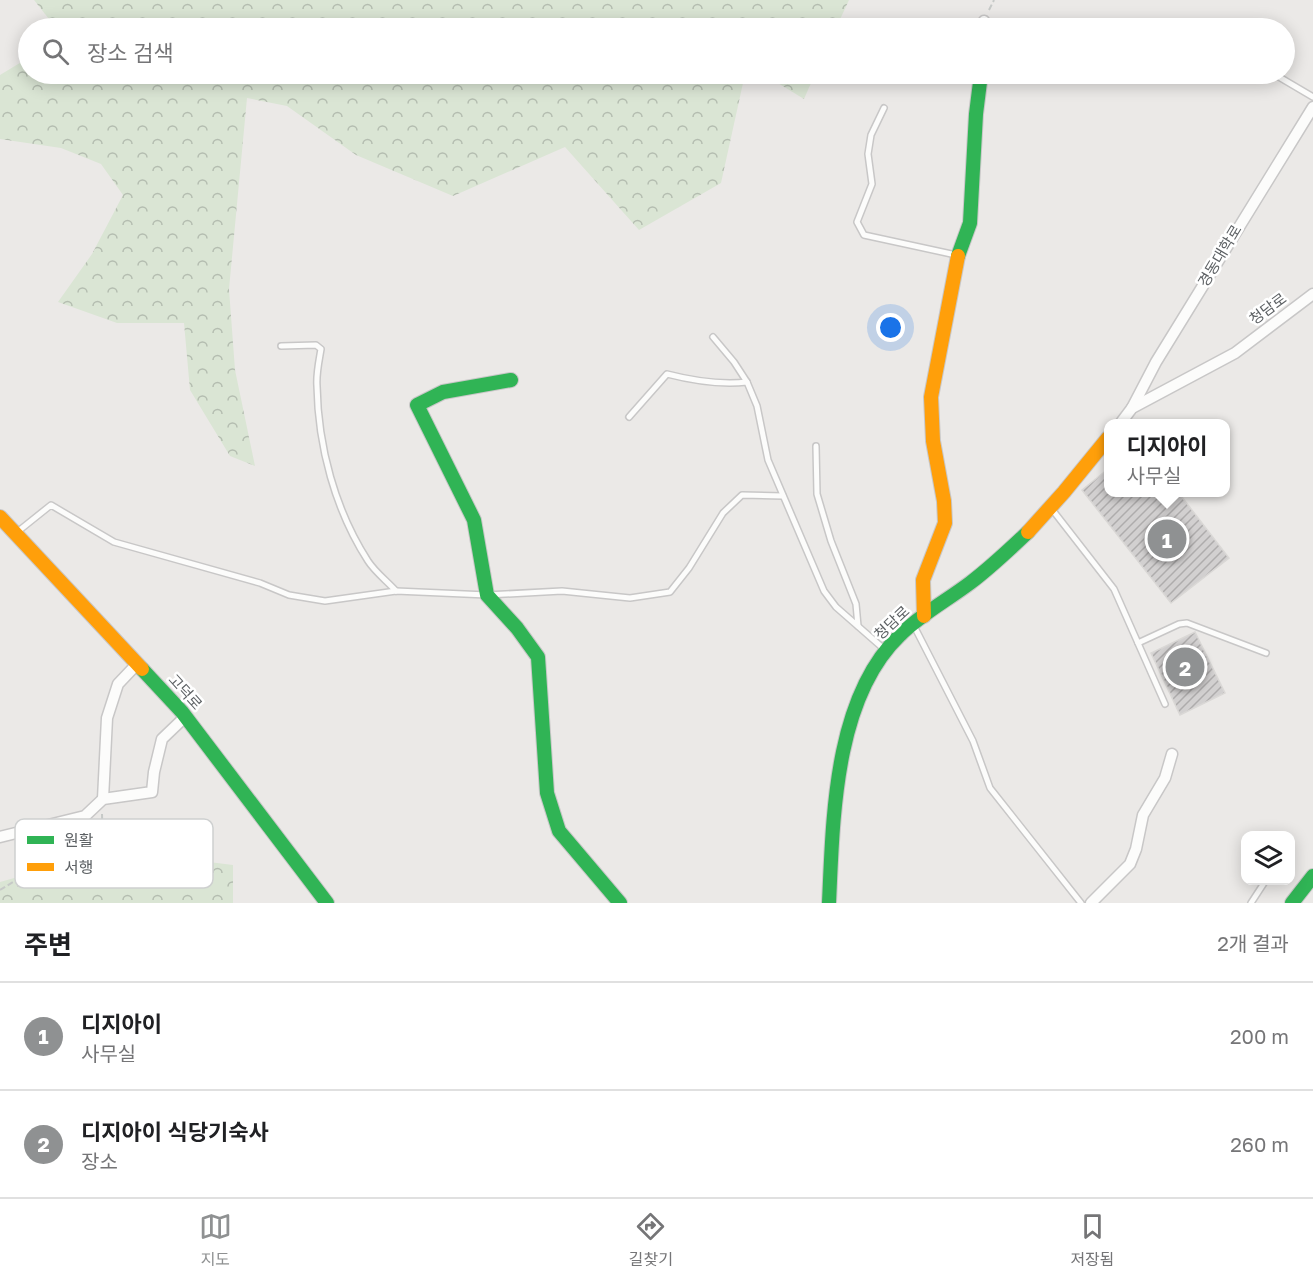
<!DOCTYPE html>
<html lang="ko">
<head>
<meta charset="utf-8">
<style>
	body { margin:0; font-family:"Golos Text","Noto Sans KR",sans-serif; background:#f6f6f6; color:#202124 }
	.controls { position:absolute; right:18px; bottom:18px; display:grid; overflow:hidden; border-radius:12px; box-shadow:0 3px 15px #0003 }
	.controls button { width:54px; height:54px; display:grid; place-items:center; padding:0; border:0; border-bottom:2px solid #e0e0e0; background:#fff; color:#202124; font:30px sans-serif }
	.you { position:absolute; left:891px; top:328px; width:21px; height:21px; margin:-15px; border:4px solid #fff; border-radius:50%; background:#1a73e8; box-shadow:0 0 0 9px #1a73e833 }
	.badge { display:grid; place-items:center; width:39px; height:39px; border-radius:50%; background:#8f9192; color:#fff; font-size:20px; font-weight:700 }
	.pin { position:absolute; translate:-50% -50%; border:3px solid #fff; box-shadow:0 2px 6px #0006 }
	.popup { position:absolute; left:1104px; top:419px; width:126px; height:78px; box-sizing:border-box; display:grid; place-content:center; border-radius:12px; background:#fff; filter:drop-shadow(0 2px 4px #0005); font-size:20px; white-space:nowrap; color:#757577 }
	.popup b { font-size:22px; color:#202124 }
	.popup::after { content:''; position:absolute; left:50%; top:100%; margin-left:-12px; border:12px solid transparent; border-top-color:#fff }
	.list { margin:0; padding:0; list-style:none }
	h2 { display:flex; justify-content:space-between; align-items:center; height:78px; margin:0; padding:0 24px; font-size:26px }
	h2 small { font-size:20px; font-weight:400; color:#757577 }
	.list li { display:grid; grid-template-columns:39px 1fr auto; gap:18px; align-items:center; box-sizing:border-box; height:108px; padding:0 24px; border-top:2px solid #e0e0e0 }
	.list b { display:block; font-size:22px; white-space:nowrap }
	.list p { margin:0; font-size:20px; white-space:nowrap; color:#757577 }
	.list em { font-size:20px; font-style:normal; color:#757577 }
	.icon { flex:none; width:33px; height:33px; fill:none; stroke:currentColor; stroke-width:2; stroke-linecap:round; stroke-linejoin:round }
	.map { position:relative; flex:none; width:1313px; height:903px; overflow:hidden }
	.search { position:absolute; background:#fff; box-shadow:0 3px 15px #0003; left:18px; right:18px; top:18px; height:66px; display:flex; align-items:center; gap:15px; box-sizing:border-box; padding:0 21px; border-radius:33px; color:#757577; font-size:22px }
	.sheet { height:294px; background:#fff }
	nav { display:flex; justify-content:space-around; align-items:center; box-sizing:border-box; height:84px; border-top:2px solid #e0e0e0; background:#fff; font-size:16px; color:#757577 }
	nav a { display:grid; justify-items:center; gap:3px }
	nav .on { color:#8f9192 }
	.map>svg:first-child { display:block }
</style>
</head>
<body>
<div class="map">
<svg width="1313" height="903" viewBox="0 0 1313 903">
	<defs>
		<pattern id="forest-crowns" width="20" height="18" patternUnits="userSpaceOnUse" patternTransform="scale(1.5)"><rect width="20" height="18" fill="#dae5d4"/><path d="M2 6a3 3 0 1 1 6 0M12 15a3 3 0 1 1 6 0" fill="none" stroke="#b4bdb0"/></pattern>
		<pattern id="building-hatch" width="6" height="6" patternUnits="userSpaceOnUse" patternTransform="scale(1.5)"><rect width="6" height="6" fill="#d2d0d0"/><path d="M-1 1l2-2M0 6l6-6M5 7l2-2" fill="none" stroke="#aeacac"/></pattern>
	</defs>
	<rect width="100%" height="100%" fill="#ebe9e7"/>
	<!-- forest -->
	<g fill="url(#forest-crowns)">
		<path d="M34,0h815l-13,28h-780z"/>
		<path d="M28,58v16h717l-24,109 -82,47 -74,-83 -112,49 -97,-41 -69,-49 -40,-8 -18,191 6,81 20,96 -25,-10 -40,-66 -6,-67h-67l-59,-21 34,-48 31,-59 -22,-31 -40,-16 -61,-9v-64z"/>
		<path d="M763,74h52l-11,25z"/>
		<path d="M113,850l120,15v38h-233v-21z"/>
	</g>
	<!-- building -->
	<g fill="url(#building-hatch)" stroke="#dad8d6" stroke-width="1.5">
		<path d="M1108,469v23h70l51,66 -58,45 -89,-113z"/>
		<path d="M1195,632l30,61 -45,22 -29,-62z"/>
	</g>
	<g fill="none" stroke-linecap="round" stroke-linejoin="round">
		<!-- lane casing -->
		<g stroke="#c8c7c7" stroke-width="8">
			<g id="lane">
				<path d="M1274,74l39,23"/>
				<path d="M884,108l-13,27 -3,19 4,30 -15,38 7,13 92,20"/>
				<path d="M713,337l21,25 13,20 10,24 11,54 56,131 12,16 48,42"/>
				<path d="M281,346l35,-1 5,4c-2,12 -5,25 -4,37 1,60 18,124 51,175 7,11 19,20 28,30"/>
				<path d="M629,417l38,-43c27,7 52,11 80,8"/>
				<path d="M816,446l1,48 14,47 25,63 2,22"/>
				<path d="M1051,508l63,81 51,115"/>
				<path d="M16,533l35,-28 63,37 146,41 29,12 36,6 71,-10 91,4 75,-4 68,7 40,-6 19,-24 34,-55 19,-18 41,1"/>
				<path d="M913,624l60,117 17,47 91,115"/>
				<path d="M1138,643l41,-19 8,-1 79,30"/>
				<path d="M1251,903l15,-23"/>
			</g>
		</g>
		<!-- street casing -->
		<g stroke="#c8c7c7" stroke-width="13">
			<g id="street">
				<path d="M983,28l1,-7"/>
				<path d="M1132,408l24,-46 157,-255"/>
				<path d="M1120,424l12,-16 103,-55 78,-59"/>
				<path d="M103,799l4,-81 11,-34 19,-20"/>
				<path d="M0,837l85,-21 18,-17 49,-7 2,-20 8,-33 24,-23"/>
				<path d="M1091,903l39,-39 6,-15 7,-34 22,-37 7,-24"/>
			</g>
		</g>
		<!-- fast casing -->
		<g stroke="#c8c7c7" stroke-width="16">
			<g id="fast">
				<path d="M958,256l12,-33 6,-109 5,-40"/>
				<path d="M511,380l-68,12 -26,13 57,115 13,75 30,33 21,29 9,136 12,38 61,72"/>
				<path d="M142,669l40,43 145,191"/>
				<path d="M829,903c4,-85 5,-205 71,-268 20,-20 46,-34 70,-52 20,-15 39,-33 58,-51"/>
				<path d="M1292,903l21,-27"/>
			</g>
		</g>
		<!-- slow casing -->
		<g stroke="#c8c7c7" stroke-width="16">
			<g id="slow">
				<path d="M0,517l142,152"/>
				<path d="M1028,532l36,-40 44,-54"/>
				<path d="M924,616l-1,-36 22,-57 -1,-22 -11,-60 -2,-44 27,-141"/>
			</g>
		</g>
		<!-- path -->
		<g stroke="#c6c9c7" stroke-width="2" stroke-dasharray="6 3" stroke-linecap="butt">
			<path d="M989,10l5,-10"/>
			<path d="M0,890l18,-11 46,-10 36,-12 3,-7 -1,-36"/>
		</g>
		<!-- lane -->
		<use href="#lane" stroke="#fcfcfb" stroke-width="5"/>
		<!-- street -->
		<use href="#street" stroke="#fcfcfb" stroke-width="10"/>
		<!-- fast -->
		<use href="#fast" stroke="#30b455" stroke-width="14"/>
		<!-- slow -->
		<use href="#slow" stroke="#ff9f0a" stroke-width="14"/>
	</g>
	<g text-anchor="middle" stroke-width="5" stroke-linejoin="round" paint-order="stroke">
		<!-- street labels -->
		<g font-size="15" fill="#5d6164" stroke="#fff">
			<text transform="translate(1220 256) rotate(-59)" y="5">경동대학로</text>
			<text transform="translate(1268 309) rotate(-36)" y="5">청담로</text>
			<text transform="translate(892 623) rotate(-43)" y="5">청담로</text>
			<text transform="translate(185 692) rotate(48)" y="5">고덕로</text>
		</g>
	</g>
	<!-- legend -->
	<rect x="15" y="819" width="198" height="69" rx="9" fill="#fff" stroke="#ced0d0" stroke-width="1.5"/>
	<rect x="27" y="836" width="27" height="8" fill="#30b455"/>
	<rect x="27" y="863" width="27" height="8" fill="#ff9f0a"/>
	<g font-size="16" fill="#5d6164">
		<text x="64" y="846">원활</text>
		<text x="64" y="873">서행</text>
	</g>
</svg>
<div class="controls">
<button><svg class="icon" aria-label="layers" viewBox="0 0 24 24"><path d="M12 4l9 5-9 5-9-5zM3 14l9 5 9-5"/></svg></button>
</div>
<div class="you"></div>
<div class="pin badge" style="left:1167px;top:539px">1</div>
<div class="popup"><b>디지아이</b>사무실</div>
<div class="pin badge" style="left:1185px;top:667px">2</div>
<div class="search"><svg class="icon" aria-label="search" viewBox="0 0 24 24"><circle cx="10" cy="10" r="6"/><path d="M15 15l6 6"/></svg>장소 검색</div>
</div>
<section class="sheet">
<h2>주변<small>2개 결과</small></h2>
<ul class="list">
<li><span class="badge">1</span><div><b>디지아이</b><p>사무실</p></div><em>200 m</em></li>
<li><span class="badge">2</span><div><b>디지아이 식당기숙사</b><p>장소</p></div><em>260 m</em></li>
</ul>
</section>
<nav>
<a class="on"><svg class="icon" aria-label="map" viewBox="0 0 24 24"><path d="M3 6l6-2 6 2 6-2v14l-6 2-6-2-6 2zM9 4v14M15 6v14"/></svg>지도</a>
<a><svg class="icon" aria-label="directions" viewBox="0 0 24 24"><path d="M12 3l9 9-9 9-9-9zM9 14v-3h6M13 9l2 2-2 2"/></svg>길찾기</a>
<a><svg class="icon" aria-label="saved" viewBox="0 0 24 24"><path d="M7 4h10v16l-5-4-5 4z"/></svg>저장됨</a>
</nav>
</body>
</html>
